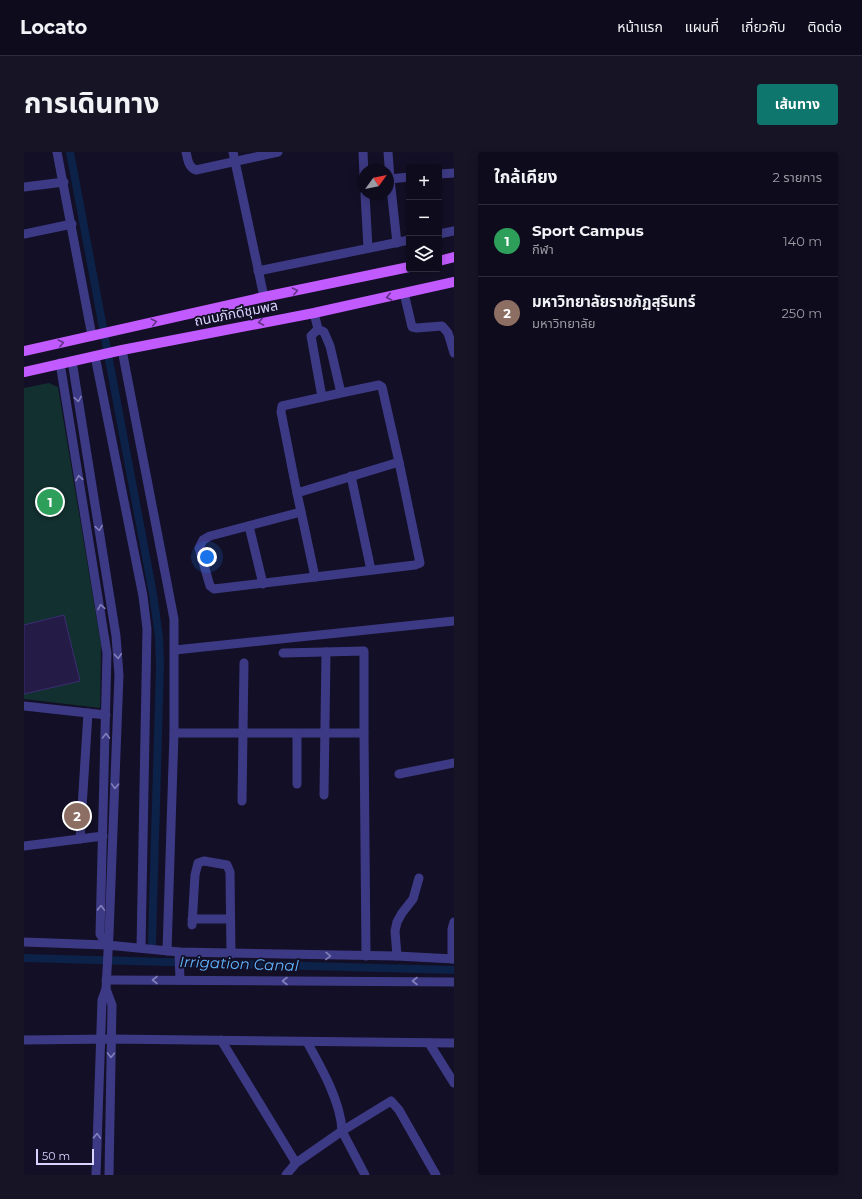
<!DOCTYPE html>
<html lang="th">
<head>
<meta charset="utf-8">
<style>
	body { margin:0; font-family:Montserrat,"Noto Sans Thai",sans-serif; background:#171425; color:#f1f3f6 }
	.controls { position:absolute; right:12px; top:12px; display:grid; overflow:hidden; border-radius:4px; box-shadow:0 2px 10px #0003 }
	.controls button { width:36px; height:36px; display:grid; place-items:center; padding:0; border:0; border-bottom:1px solid #2e2b3b; background:#0e0b1c; color:#f1f3f6; font:20px sans-serif }
	.compass { position:absolute; left:334px; top:12px; width:36px; height:36px; border-radius:50%; background:#0e0b1c; box-shadow:0 2px 10px #0003; rotate:57deg }
	.scale { position:absolute; left:12px; bottom:10px; width:58px; box-sizing:border-box; padding-left:4px; border:2px solid #d9d4ff; border-top:0; font-size:11px; line-height:14px; white-space:nowrap; color:#d9d4ff; -webkit-text-stroke:3px #130f26; paint-order:stroke }
	.you { position:absolute; left:183px; top:405px; width:14px; height:14px; margin:-10px; border:3px solid #fff; border-radius:50%; background:#1a73e8; box-shadow:0 0 0 6px #1a73e833 }
	.badge { display:grid; place-items:center; width:26px; height:26px; border-radius:50%; background:#0f766e; color:#fff; font-size:13px; font-weight:700 }
	.pin { position:absolute; translate:-50% -50%; border:2px solid #fff; box-shadow:0 1px 4px #0006 }
	.list { margin:0; padding:0; list-style:none }
	h2 { display:flex; justify-content:space-between; align-items:center; height:52px; margin:0; padding:0 16px; font-size:17px }
	h2 small { font-size:13px; font-weight:400; color:#9b9ba3 }
	.list li { display:grid; grid-template-columns:26px 1fr auto; gap:12px; align-items:center; box-sizing:border-box; height:72px; padding:0 16px; border-top:1px solid #2e2b3b }
	.list b { display:block; font-size:15px; white-space:nowrap }
	.list p { margin:0; font-size:13px; white-space:nowrap; color:#9b9ba3 }
	.list em { font-size:13px; font-style:normal; color:#9b9ba3 }
	.icon { flex:none; width:22px; height:22px; fill:none; stroke:currentColor; stroke-width:2; stroke-linecap:round; stroke-linejoin:round }
	.map { position:relative; flex:none; width:430px; height:1023px; overflow:hidden; border-radius:4px }
	header { display:flex; align-items:center; gap:24px; box-sizing:border-box; height:56px; padding:0 20px; background:#0e0b1c; border-bottom:1px solid #2e2b3b }
	header strong { font-size:19px }
	nav { display:flex; gap:22px; margin-inline-start:auto; font-size:14px }
	.intro { display:flex; align-items:center; justify-content:space-between; box-sizing:border-box; height:96px; padding:0 24px }
	h1 { margin:0; font-size:28px }
	.button { padding:10px 18px; border-radius:4px; background:#0f766e; color:#fff; font-size:14px; font-weight:700 }
	main { display:flex; gap:24px; padding:0 24px }
	aside { flex:1; background:#0e0b1c; border-radius:4px; box-shadow:0 2px 10px #0003 }
	.map>svg:first-child { display:block }
</style>
</head>
<body>
<header>
<strong>Locato</strong>
<nav><a>หน้าแรก</a><a>แผนที่</a><a>เกี่ยวกับ</a><a>ติดต่อ</a></nav>
</header>
<div class="intro"><h1>การเดินทาง</h1><a class="button">เส้นทาง</a></div>
<main>
<div class="map">
<svg width="430" height="1023" viewBox="0 0 430 1023">
	<rect width="100%" height="100%" fill="#130f26"/>
	<!-- green -->
	<path fill="#12302f" d="M25,231l9,4 43,258 -1,63 -76,-9v-311z"/>
	<g fill="none" stroke-linecap="round" stroke-linejoin="round">
		<!-- canal -->
		<g stroke="#0c2248" stroke-width="8">
			<path d="M46,0l83,442 6,43 1,29 -8,276"/>
			<path d="M0,806l430,12"/>
		</g>
	</g>
	<!-- building -->
	<path fill="#241b47" stroke="#3b2d73" d="M40,463l16,66 -56,13v-69z"/>
	<g fill="none" stroke-linecap="round" stroke-linejoin="round">
		<!-- minor -->
		<g stroke="#3d3a85" stroke-width="9">
			<path d="M33,0l35,184"/>
			<path d="M162,0c2,8 2,15 10,18l82,-18"/>
			<path d="M209,0l31,145"/>
			<path d="M339,0l1,23"/>
			<path d="M364,0l2,27"/>
			<path d="M415,22l15,-1"/>
			<path d="M0,35l40,-5"/>
			<path d="M341,42l3,54"/>
			<path d="M0,82l48,-10"/>
			<path d="M415,82l15,-3"/>
			<path d="M373,91l-7,-64 19,-2"/>
			<path d="M234,119l151,-31"/>
			<path d="M380,141l8,34 5,1 25,-2 6,7 6,20"/>
			<path d="M290,161l4,16 6,3 6,14 11,47 38,-8 3,2 17,75 -102,31 -16,-81 1,-6 59,-13"/>
			<path d="M294,177l-7,7 11,61"/>
			<path d="M98,198l52,269v114l-7,218"/>
			<path d="M71,204l48,240 4,33 -6,319"/>
			<path d="M48,209l44,275 3,39 -10,259 -3,55 -4,11 -6,175"/>
			<path d="M36,211l47,290 -7,281 7,11"/>
			<path d="M327,324l20,94"/>
			<path d="M273,341l18,84 100,-12 5,-2 -21,-101"/>
			<path d="M277,360l-91,24 -7,4 -4,8 11,38 4,3 101,-12"/>
			<path d="M225,374l14,58"/>
			<path d="M151,498l279,-29"/>
			<path d="M259,501l81,-2v82"/>
			<path d="M0,554l82,9"/>
			<path d="M150,581h190l2,223"/>
			<path d="M273,582v50"/>
			<path d="M375,622l55,-11"/>
			<path d="M300,643l2,-143"/>
			<path d="M218,649l2,-138"/>
			<path d="M56,687l8,-126"/>
			<path d="M0,694l79,-10"/>
			<path d="M168,767h38"/>
			<path d="M168,773l3,-50 3,-12 6,-2 23,4 3,7 1,82"/>
			<path d="M0,790l83,3 72,7 218,4 57,3"/>
			<path d="M155,800l1,28"/>
			<path d="M373,804l-2,-25 2,-9 5,-9 11,-14 6,-21"/>
			<path d="M428,807v-30l2,-7"/>
			<path d="M82,828l348,2"/>
			<path d="M82,837l6,16 -3,170"/>
			<path d="M0,888l87,-1 343,4"/>
			<path d="M197,888l75,123"/>
			<path d="M405,891l25,40"/>
			<path d="M262,1023l10,-12 46,-32c-1,-29 -21,-64 -35,-89"/>
			<path d="M341,1023l-23,-44 49,-30 8,9 37,65"/>
		</g>
		<!-- major -->
		<g stroke="#c25bff" stroke-width="10">
			<path d="M415,109l15,-4"/>
			<path d="M0,199l240,-54 145,-30"/>
			<path d="M0,220l98,-22 192,-37 140,-31"/>
		</g>
	</g>
	<!-- one-way arrows -->
	<defs><path id="oneway-chevron" d="M-2-3.5L2.5 0L-2 3.5" fill="none" stroke-width="1.6" stroke-linecap="round" stroke-linejoin="round"/></defs>
	<g stroke="#623188">
		<use href="#oneway-chevron" transform="translate(271 139) rotate(-12)"/>
		<use href="#oneway-chevron" transform="translate(365 145) rotate(167)"/>
		<use href="#oneway-chevron" transform="translate(130 170) rotate(-13)"/>
		<use href="#oneway-chevron" transform="translate(237 170) rotate(169)"/>
		<use href="#oneway-chevron" transform="translate(37 191) rotate(-13)"/>
	</g>
	<g stroke="#837fbc">
		<use href="#oneway-chevron" transform="translate(54 247) rotate(81)"/>
		<use href="#oneway-chevron" transform="translate(55 326) rotate(-100)"/>
		<use href="#oneway-chevron" transform="translate(75 376) rotate(81)"/>
		<use href="#oneway-chevron" transform="translate(77 455) rotate(-100)"/>
		<use href="#oneway-chevron" transform="translate(94 504) rotate(86)"/>
		<use href="#oneway-chevron" transform="translate(82 584) rotate(-89)"/>
		<use href="#oneway-chevron" transform="translate(91 634) rotate(92)"/>
		<use href="#oneway-chevron" transform="translate(77 756) rotate(-88)"/>
		<use href="#oneway-chevron" transform="translate(304 804) rotate(1)"/>
		<use href="#oneway-chevron" transform="translate(131 828) rotate(180)"/>
		<use href="#oneway-chevron" transform="translate(261 829) rotate(-180)"/>
		<use href="#oneway-chevron" transform="translate(391 829) rotate(-180)"/>
		<use href="#oneway-chevron" transform="translate(87 903) rotate(91)"/>
		<use href="#oneway-chevron" transform="translate(73 984) rotate(-88)"/>
	</g>
	<g text-anchor="middle" stroke-width="3.5" stroke-linejoin="round" paint-order="stroke">
		<!-- street labels -->
		<g font-size="14" fill="#d9d4ff" stroke="#130f26">
			<text transform="translate(212 161) rotate(-11)" y="5">ถนนภักดีชุมพล</text>
		</g>
		<!-- water labels -->
		<g font-size="15" font-style="italic" fill="#62b6ff" stroke="#130f26">
			<text transform="translate(215 812) rotate(2)" y="5">Irrigation Canal</text>
		</g>
	</g>
</svg>
<div class="controls">
<button>+</button>
<button>−</button>
<button><svg class="icon" aria-label="layers" viewBox="0 0 24 24"><path d="M12 4l9 5-9 5-9-5zM3 14l9 5 9-5"/></svg></button>
</div>
<svg class="compass" viewBox="-18 -18 36 36"><path d="M0-13l5 13h-10z" fill="#e53935"/><path d="M0 13l5-13h-10z" fill="#9b9ba3"/></svg>
<div class="scale">50 m</div>
<div class="you"></div>
<div class="pin badge" style="left:26px;top:350px;background:#2e9e5b">1</div>
<div class="pin badge" style="left:53px;top:664px;background:#8d6e63">2</div>
</div>
<aside>
<h2>ใกล้เคียง<small>2 รายการ</small></h2>
<ul class="list">
<li><span class="badge" style="background:#2e9e5b">1</span><div><b>Sport Campus</b><p>กีฬา</p></div><em>140 m</em></li>
<li><span class="badge" style="background:#8d6e63">2</span><div><b>มหาวิทยาลัยราชภัฏสุรินทร์</b><p>มหาวิทยาลัย</p></div><em>250 m</em></li>
</ul>
</aside>
</main>
</body>
</html>
